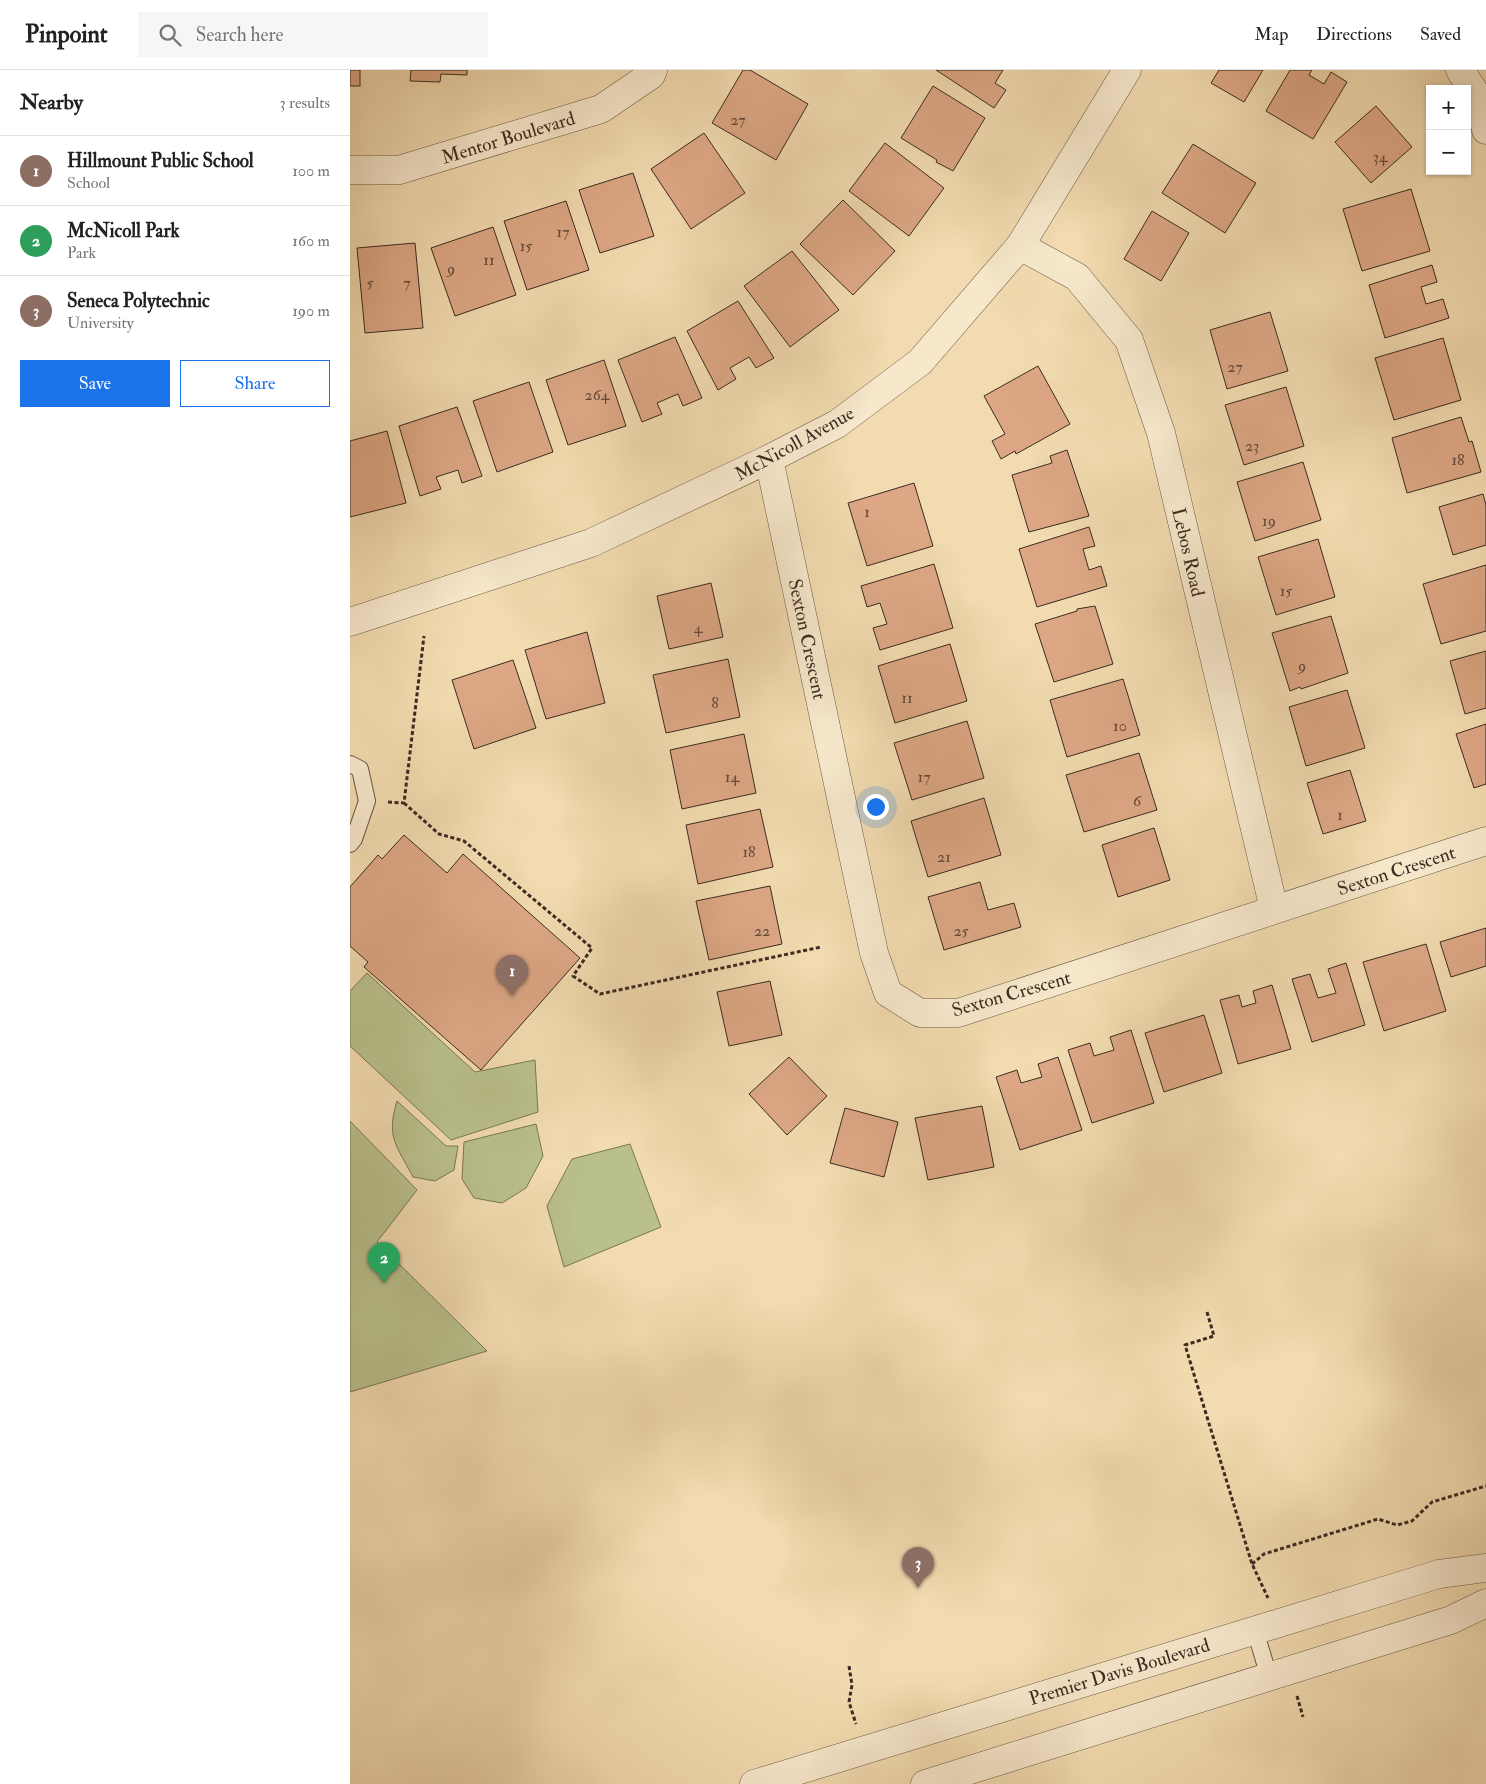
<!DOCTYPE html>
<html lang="en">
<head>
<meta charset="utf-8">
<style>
	body { margin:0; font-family:"IM FELL Double Pica",serif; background:#f6f6f6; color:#222 }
	.controls { position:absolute; right:15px; top:15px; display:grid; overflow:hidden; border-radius:0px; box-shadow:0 1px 4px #0004 }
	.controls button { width:45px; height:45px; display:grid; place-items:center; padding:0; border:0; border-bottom:1px solid #e0e0e0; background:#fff; color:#222; font:25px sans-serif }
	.you { position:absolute; left:525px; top:736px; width:18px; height:18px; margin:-12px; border:4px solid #fff; border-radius:50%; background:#1a73e8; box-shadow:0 0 0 8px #1a73e833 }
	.badge { display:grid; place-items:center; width:32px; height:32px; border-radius:50%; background:#1a73e8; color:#fff; font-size:16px; font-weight:700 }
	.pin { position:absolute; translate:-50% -41px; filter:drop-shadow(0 1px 2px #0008) }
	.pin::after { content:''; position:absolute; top:26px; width:18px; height:15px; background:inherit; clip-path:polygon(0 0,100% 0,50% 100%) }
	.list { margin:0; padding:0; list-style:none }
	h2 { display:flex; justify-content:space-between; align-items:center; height:65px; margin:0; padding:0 20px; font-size:21px }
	h2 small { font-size:16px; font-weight:400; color:#767676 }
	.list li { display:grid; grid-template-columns:32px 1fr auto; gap:15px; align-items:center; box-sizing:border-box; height:70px; padding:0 20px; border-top:1px solid #e0e0e0 }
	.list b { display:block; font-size:19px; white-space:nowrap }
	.list p { margin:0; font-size:16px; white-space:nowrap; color:#767676 }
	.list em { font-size:16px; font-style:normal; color:#767676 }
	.actions { display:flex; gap:10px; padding:15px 20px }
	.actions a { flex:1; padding:11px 0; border:1px solid #1a73e8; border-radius:0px; text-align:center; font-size:18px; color:#1a73e8 }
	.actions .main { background:#1a73e8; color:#fff }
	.icon { flex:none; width:28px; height:28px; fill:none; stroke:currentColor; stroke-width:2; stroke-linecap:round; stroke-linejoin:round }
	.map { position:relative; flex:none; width:1136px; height:1714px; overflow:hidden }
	header { display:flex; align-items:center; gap:30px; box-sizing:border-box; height:70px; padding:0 25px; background:#fff; border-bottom:1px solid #e0e0e0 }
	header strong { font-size:24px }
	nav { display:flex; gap:28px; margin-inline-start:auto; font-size:18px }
	.search { width:350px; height:45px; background:#f6f6f6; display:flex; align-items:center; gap:12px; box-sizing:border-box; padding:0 18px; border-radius:0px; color:#767676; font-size:19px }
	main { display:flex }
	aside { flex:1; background:#fff }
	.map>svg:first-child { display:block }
</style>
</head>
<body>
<header>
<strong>Pinpoint</strong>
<div class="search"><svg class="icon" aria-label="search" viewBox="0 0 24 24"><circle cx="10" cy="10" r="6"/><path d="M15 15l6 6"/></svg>Search here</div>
<nav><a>Map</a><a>Directions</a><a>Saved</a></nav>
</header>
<main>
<aside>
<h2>Nearby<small>3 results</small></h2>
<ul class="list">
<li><span class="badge" style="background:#8d6e63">1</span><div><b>Hillmount Public School</b><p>School</p></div><em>100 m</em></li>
<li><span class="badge" style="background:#2e9e5b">2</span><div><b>McNicoll Park</b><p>Park</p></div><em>160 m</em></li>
<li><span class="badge" style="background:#8d6e63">3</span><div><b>Seneca Polytechnic</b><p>University</p></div><em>190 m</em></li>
</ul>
<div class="actions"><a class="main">Save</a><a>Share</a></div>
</aside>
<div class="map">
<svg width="1136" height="1714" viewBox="0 0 1136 1714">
	<rect width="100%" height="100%" fill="#f2dbb0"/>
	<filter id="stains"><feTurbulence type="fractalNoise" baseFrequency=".004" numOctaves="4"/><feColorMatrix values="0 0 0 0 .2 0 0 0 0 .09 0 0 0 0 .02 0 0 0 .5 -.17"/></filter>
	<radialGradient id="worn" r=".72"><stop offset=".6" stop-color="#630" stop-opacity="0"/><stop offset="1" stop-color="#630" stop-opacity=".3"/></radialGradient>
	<!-- green -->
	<g fill="#b9c08c" stroke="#7a7657">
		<path d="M17,903l108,99 60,-12 3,52 -87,28 -101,-94v-55z"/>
		<path d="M47,1031l49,45h12l-4,24 -19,11 -22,-4c-17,-32 -27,-40 -16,-76z"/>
		<path d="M0,1051l67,69 -40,52 110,109 -137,41z"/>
		<path d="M186,1054l7,32 -17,32 -24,15 -28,-5 -12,-19 2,-37z"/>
		<path d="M280,1074l31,83 -97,40 -17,-61 25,-47z"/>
	</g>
	<!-- building -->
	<g fill="#dda785" stroke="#3b2b22">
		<rect x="0" y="0" width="10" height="16"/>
		<path d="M61,0h56v5l-26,-1 -1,8 -30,-1z"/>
		<path d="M393,0h7l58,34 -32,56 -64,-37z"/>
		<path d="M586,0h67l-8,13 11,7 -12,18z"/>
		<path d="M869,0h44l-19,32 -33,-19z"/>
		<path d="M940,0h22l-3,5 15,9 7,-12 16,10 -34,57 -47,-28z"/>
		<path d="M583,16l52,32 -32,53 -17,-9 1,-2 -36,-22z"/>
		<path d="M1026,36l36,41 -41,36 -36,-41z"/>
		<path d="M354,63l41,60 -54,36 -40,-60z"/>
		<path d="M535,73l59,45 -35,48 -60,-45z"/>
		<path d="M843,74l63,39 -31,50 -63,-40z"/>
		<path d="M283,103l21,63 -54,17 -21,-63z"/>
		<path d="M1061,119l19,62 -68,20 -19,-62z"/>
		<path d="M493,130l52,51 -42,44 -53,-51z"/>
		<path d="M216,131l23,69 -62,20 -23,-69z"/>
		<path d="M802,141l37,22 -28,48 -37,-22z"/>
		<path d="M143,157l23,68 -61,21 -24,-68z"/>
		<path d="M65,173l8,85 -58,5 -8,-85z"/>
		<path d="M442,181l47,59 -49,37 -46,-61z"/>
		<path d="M1082,195l5,17 -16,5 5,17 17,-5 6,19 -64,20 -16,-53z"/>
		<path d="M388,231l36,57 -18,10 -7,-11 -19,11 6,11 -18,11 -31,-59z"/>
		<path d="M920,242l18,59 -61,18 -17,-59z"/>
		<path d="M325,267l27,61 -19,8 -5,-12 -21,9 5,11 -20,8 -24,-62z"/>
		<path d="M1093,268l18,62 -67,20 -19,-62z"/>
		<path d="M254,290l22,66 -58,19 -22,-65z"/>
		<path d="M688,296l32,58 -54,30 -1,-3 -14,8 -9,-18 13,-7 -21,-38z"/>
		<path d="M179,312l24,70 -56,20 -24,-71z"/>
		<path d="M936,317l18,59 -60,19 -19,-60z"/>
		<path d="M107,337l25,69 -20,7 -4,-13 -22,7 5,12 -21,7 -21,-70z"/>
		<path d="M1111,347l8,25 3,-1 9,31 -74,21 -15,-55z"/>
		<path d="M37,361l19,72 -56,14v-76z"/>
		<path d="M717,380l22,66 -60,16 -17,-57 40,-12 -2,-7z"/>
		<path d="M953,392l18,58 -66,21 -18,-59z"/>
		<path d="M564,413l19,63 -66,20 -19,-63z"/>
		<path d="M1133,424l3,11v40l-33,10 -14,-48z"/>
		<path d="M739,457l6,19 -12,3 6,21 12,-4 6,20 -70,21 -18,-58z"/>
		<path d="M968,469l17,58 -59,18 -18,-58z"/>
		<path d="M584,494l19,64 -73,22 -7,-22 14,-4 -7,-21 -13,4 -6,-21z"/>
		<path d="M1136,495v66l-45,13 -18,-60z"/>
		<path d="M361,513l12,54 -54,12 -12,-53z"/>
		<path d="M745,536l18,58 -59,18 -19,-58 42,-13v-2z"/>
		<path d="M981,546l17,57 -47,16 -1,-2 -10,4 -18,-58z"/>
		<path d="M237,562l18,71 -59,16 -21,-69z"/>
		<path d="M600,574l17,57 -72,22 -17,-57z"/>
		<path d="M1136,581v57l-21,6 -15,-53z"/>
		<path d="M378,589l12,58 -74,16 -13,-58z"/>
		<path d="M163,590l23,68 -62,21 -22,-69z"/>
		<path d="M773,609l17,56 -73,22 -17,-57z"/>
		<path d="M997,620l18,58 -59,18 -17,-59z"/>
		<path d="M617,651l17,57 -72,22 -18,-57z"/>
		<path d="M1136,654v60l-12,4 -18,-54z"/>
		<path d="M394,664l12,59 -74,16 -12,-59z"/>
		<path d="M789,683l18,57 -73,22 -18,-57z"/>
		<path d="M1000,700l16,51 -43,13 -16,-51z"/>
		<path d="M634,728l17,57 -73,22 -17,-56z"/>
		<path d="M410,739l13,58 -75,17 -12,-59z"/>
		<path d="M804,758l16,52 -52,17 -16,-52z"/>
		<path d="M54,765l43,38 16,-19 117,104 -99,112 -117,-103 4,-5 -18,-16v-59l28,-32 4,4z"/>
		<path d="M630,812l8,28 26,-7 7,24 -77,23 -16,-53z"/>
		<path d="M420,816l12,58 -73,16 -13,-59z"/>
		<path d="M1136,858v38l-35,11 -11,-35z"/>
		<path d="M1076,874l20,67 -62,20 -21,-69z"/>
		<path d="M996,893l19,62 -53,17 -20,-63 18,-5 8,24 18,-5 -8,-24z"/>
		<path d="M420,911l12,54 -53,11 -12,-54z"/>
		<path d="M922,915l19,64 -53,15 -18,-64 19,-5 3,12 14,-4 -3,-12z"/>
		<path d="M854,945l18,58 -58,19 -19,-59z"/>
		<path d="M781,960l23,73 -62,20 -24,-73 22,-7 4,13 20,-6 -4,-13z"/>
		<path d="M439,987l38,39 -40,39 -38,-41z"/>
		<path d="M708,987l24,73 -62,20 -24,-73 21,-7 4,13 21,-6 -4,-13z"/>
		<path d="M632,1036l12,61 -66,13 -13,-62z"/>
		<path d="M495,1038l53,14 -14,55 -54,-14z"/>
	</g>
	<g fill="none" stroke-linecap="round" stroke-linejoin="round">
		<!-- service casing -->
		<g stroke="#695746" stroke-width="18">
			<g id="service">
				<path d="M0,694l10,5 7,32 -13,38 -4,5"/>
				<path d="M905,1560l14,47"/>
			</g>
		</g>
		<!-- minor casing -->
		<g stroke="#695746" stroke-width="29">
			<g id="minor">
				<path d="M1110,0l19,29 7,31"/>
				<path d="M0,100h49l202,-61 50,-34 2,-5"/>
				<path d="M670,176l57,31 52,63 32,93 113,476"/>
				<path d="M419,389l105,494 14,40 32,20h38l528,-172"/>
				<path d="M404,1714l685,-210 47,-6"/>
				<path d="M575,1714l526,-164 35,-17"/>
			</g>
		</g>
		<!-- tertiary casing -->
		<g stroke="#695746" stroke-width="29">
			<path id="tertiary" d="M0,552l241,-79 178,-84 68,-35 83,-62 100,-116 107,-176"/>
		</g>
		<!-- path -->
		<g stroke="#3b2b22" stroke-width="3" stroke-dasharray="4 2.5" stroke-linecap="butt">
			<path d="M38,732l16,1 20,-167"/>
			<path d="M54,733l35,31 25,7 128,107 -19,28 27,18 221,-47"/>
			<path d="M857,1242l7,24 -29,9 67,219 16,34"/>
			<path d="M902,1494l12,-10 114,-35 19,6 15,-4 20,-19 54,-16"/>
			<path d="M499,1596l3,19 -3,17 7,22"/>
			<path d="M947,1626l6,21"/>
		</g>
		<!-- service -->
		<use href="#service" stroke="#f7e8cc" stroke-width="16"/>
		<!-- minor -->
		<use href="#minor" stroke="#f7e8cc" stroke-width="28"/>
		<!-- tertiary -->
		<use href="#tertiary" stroke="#f7e8cc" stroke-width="28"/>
	</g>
	<g text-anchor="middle" stroke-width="5" stroke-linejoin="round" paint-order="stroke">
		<!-- number labels -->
		<g font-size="16" fill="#644a3b">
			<text x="388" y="55">27</text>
			<text x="1030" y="92">34</text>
			<text x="213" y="167">17</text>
			<text x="176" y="181">15</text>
			<text x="139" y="195">11</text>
			<text x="101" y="204">9</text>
			<text x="20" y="218">5</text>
			<text x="57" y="218">7</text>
			<text x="885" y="302">27</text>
			<text x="247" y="330">264</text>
			<text x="902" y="381">23</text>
			<text x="1108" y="395">18</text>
			<text x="517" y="447">1</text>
			<text x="919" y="456">19</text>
			<text x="936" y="526">15</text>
			<text x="348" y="563">4</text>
			<text x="952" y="601">9</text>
			<text x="557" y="633">11</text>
			<text x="365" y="638">8</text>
			<text x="770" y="661">10</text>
			<text x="382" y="712">14</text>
			<text x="574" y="712">17</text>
			<text x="787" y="736">6</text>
			<text x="990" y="750">1</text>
			<text x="399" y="787">18</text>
			<text x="594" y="792">21</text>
			<text x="412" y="866">22</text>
			<text x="611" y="866">25</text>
		</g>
		<!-- street labels -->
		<g font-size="19" fill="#3b2b22" stroke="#f7e8cc">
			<text transform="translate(158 67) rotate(-17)" y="7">Mentor Boulevard</text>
			<text transform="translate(444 373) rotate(-29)" y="7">McNicoll Avenue</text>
			<text transform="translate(839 482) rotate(77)" y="7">Lebos Road</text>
			<text transform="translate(458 569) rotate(78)" y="7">Sexton Crescent</text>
			<text transform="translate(1046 800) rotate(-18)" y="7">Sexton Crescent</text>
			<text transform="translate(661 923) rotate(-16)" y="7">Sexton Crescent</text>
			<text transform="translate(769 1601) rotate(-17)" y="7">Premier Davis Boulevard</text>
		</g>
	</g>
	<rect width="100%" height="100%" filter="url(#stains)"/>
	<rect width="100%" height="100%" fill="url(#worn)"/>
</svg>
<div class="controls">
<button>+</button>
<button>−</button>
</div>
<div class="you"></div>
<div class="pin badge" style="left:162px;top:926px;background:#8d6e63">1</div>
<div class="pin badge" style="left:34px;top:1213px;background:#2e9e5b">2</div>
<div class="pin badge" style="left:568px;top:1518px;background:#8d6e63">3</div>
</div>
</main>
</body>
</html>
